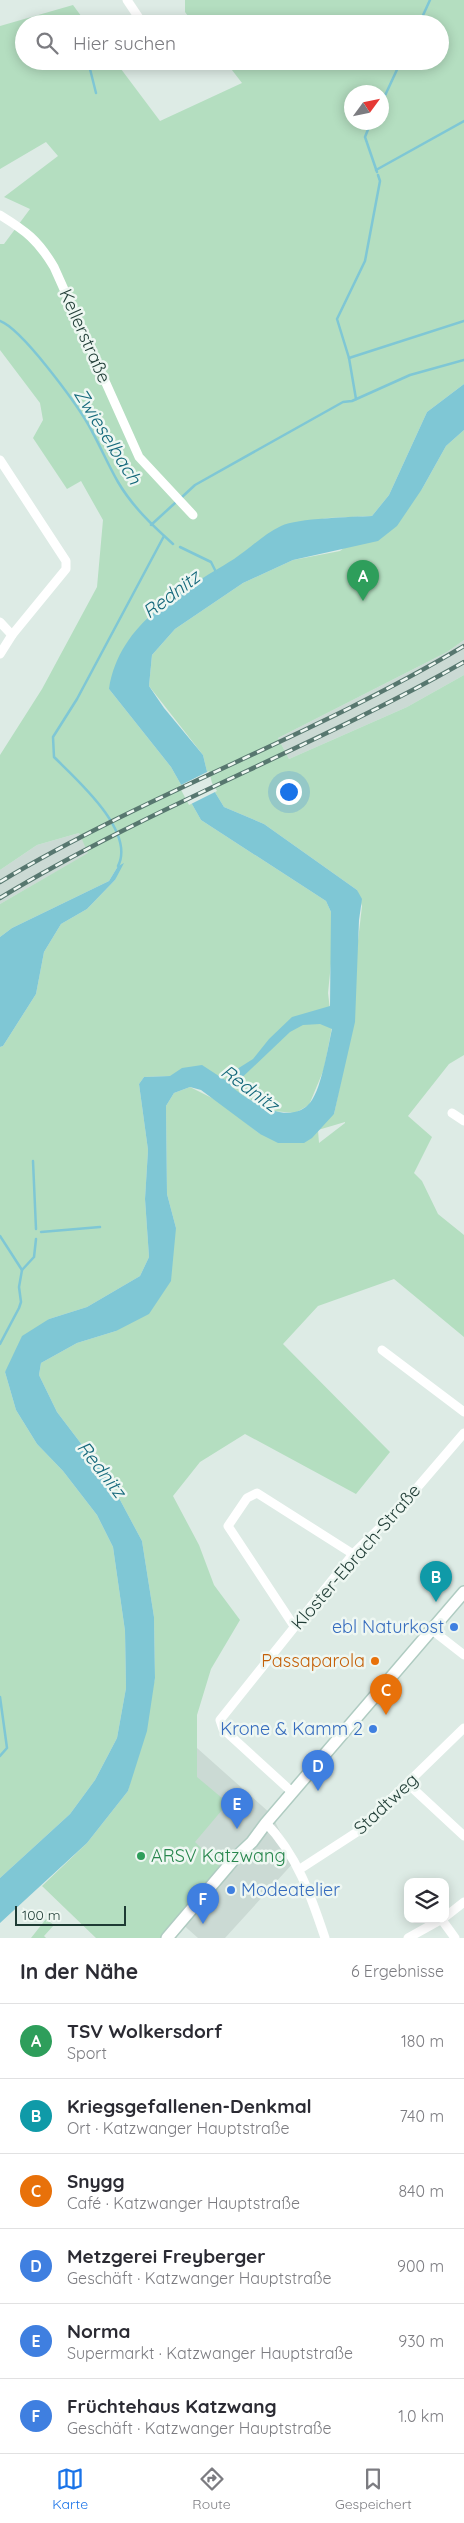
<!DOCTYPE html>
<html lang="de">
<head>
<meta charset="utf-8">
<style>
	body { margin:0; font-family:Quicksand,sans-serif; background:#f7f7f7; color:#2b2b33 }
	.controls { position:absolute; right:15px; bottom:15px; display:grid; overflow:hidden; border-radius:10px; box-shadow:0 2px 12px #0003 }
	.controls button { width:45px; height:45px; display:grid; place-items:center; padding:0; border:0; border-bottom:1px solid #e1e1e2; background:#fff; color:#2b2b33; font:25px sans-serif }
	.compass { position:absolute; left:344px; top:85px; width:45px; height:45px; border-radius:50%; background:#fff; box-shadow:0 2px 12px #0003; rotate:57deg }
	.scale { position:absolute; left:15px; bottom:12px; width:111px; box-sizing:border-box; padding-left:5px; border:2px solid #1e3b34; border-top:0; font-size:14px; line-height:18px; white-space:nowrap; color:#1e3b34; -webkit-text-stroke:4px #eef7f2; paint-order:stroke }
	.you { position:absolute; left:288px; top:791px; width:18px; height:18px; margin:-12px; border:4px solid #fff; border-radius:50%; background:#1a73e8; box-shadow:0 0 0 8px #1a73e833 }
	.badge { display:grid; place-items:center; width:32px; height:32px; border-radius:50%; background:#1a73e8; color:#fff; font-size:16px; font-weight:700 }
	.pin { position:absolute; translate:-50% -41px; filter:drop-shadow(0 1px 2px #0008) }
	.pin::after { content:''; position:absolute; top:26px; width:18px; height:15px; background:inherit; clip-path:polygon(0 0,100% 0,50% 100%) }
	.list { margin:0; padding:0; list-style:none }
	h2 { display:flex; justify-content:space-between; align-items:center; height:65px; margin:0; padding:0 20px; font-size:21px }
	h2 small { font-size:16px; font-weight:400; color:#7c7c81 }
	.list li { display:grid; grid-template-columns:32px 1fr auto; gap:15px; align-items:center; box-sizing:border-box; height:75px; padding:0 20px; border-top:1px solid #e1e1e2 }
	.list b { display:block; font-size:19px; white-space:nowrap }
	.list p { margin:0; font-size:16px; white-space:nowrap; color:#7c7c81 }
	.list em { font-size:16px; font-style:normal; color:#7c7c81 }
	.icon { flex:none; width:28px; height:28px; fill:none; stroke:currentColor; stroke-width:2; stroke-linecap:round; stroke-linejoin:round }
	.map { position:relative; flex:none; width:464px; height:1938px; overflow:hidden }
	.search { position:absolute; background:#fff; box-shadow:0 2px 12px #0003; left:15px; right:15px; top:15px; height:55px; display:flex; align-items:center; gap:12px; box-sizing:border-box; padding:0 18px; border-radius:28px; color:#7c7c81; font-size:19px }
	.sheet { height:515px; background:#fff }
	nav { display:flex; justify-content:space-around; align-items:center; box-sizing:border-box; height:70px; border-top:1px solid #e1e1e2; background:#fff; font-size:14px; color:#7c7c81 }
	nav a { display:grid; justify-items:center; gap:2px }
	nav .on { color:#1a73e8 }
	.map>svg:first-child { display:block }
</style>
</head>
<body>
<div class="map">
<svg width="464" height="1938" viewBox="0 0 464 1938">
	<rect width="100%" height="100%" fill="#ddebe5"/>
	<!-- built -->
	<g fill="#cbdad4">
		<path d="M464,640v35l-57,32 -118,52 -11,-21 169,-86z"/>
		<path d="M79,833l10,20 -89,51v-34l37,-25z"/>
		<path d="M197,1748l74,66 24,47 -70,77h-27l-18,-16 14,-80z"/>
	</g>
	<!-- green -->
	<g fill="#b4dec0" fill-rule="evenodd">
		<path d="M185,0h279v384l-37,28 -38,83 -17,21 -44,2 -46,8 -39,27 -134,136 62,78 30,53 125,81 5,11v51l-3,30 4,34 -8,42 -15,36 -14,8 -22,-2 -31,-16 -72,-19 -26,1 -5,7 9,66 -3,49 4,58 -9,19 -53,31 -38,12 -44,53 11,38 21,34 26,27 34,44 16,32 12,84 1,57 -9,50 -22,42 -25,34 -70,64v-831l3,-1 33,-52 8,-42 17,-28 26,-15 28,-29 3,-14 -9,15 -97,47 -12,9v-33l88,-51 -9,-20 -42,12 -37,25v-115l42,-66 55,-102 6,-67 -22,-39 -14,8 -34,-51 10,-18 -3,-17 -40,-53v-106h4l26,-35 -26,-12 54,-41 -12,-14 -46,27v-143l73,-21 14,19h-63v37h91l45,60 82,-38 -17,-22h215v-37h-246l-9,-12zM352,92h30v30h-30z"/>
		<path d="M464,430v210l-17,12 -169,86 11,21 118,-52 57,-32v380l-15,9 -41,52 24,21 -18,36 8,8 16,33 26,21v102l-70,-58 -76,27 -35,38 107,108 -34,42 -111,-60 -45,28 -27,34 26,49 15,40 26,35 -29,49 -14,46v62l31,26 -33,39 29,28 -58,68h-70l-54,-52 45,-43 41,-52 27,-113 -1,-61 -12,-76 -31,-58 -54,-71 -18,-37 2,-12 36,-20 39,-12 60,-103 -9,-34 -1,-88 8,-13 16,-6 28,14 42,33 74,-20 9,-43 19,-165 -5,-16 -93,-66 -40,-17 -14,-23 -7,-29 -54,-69 3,-31 23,-26 68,-46 50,-23 47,-9 82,-62 24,-43zM345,1122v1l-26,20 -1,-13z"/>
		<path d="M46,1919l8,6 -10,11 2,2h-15z"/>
	</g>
	<!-- water -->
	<g fill="#7fc7d5" fill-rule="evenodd">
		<path d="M464,384v46l-18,16 -24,43 -25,37 -19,15 -85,19 -50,23 -68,46 -23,26 -3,31 15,22 39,47 7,29 14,23 40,17 93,66 5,9 -3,21 -4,102 -21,92 -22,24 -8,5h-26l-18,-9 -59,-44 -11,-3 -16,6 -8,13 1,88 9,34 -5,53 -22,33 -33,17 -39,12 -36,20 -2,12 18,37 54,71 31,58 12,76 1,61 -8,53 -19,60 -41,52 -87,80v-45l70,-64 25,-34 22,-42 9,-50 -1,-57 -12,-84 -16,-32 -34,-44 -26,-27 -21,-34 -11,-38 17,-36 27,-17 38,-12 53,-31 9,-19 -4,-58 3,-49 -9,-66 5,-7 26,-1 12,-8 20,-3 23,15 9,-9 19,-12 16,-20 23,-22 38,-11 1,-94 -5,-11 -125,-81 -30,-53 -62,-78c11,-68 72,-97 125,-130 15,-10 30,-25 47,-33 17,-8 70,-9 91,-10l17,-21 38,-83zM320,1024l12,5c-4,17 -11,65 -24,76 -21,20 -58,-3 -76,-18l58,-55 13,-7z"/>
		<path d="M124,863l-9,17 -28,29 -26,15 -17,28 -8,42 -33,52 -3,1v-110l12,-9 97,-47 9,-15z"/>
	</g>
	<!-- pier -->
	<path fill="#ddebe5" d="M209,771l3,12 5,8 -28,14 -10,-19z"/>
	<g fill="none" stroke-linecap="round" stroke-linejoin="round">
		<!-- stream -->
		<g stroke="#7fc7d5" stroke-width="2.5">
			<path d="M419,24l11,-24"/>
			<path d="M88,61l8,32"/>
			<path d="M382,102l19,-41"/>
			<path d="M371,122l-6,15 12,35"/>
			<path d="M376,170l88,-49"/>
			<path d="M0,321c22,8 75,81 88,103 11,19 19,39 30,58 14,24 34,43 55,62"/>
			<path d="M349,358l115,-37"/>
			<path d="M356,399l-7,-41 -12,-39 28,-58 15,-80 -2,-6"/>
			<path d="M182,497l13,-12 148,-83 9,-1 58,-26 54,-15"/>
			<path d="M151,525l24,-22"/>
			<path d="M180,547l31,15 5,10"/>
			<path d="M118,866c18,-35 -42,-87 -64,-109l-1,-20 24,-38 87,-163"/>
			<path d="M33,1161l3,68"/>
			<path d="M41,1232l59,-5"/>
			<path d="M0,1236l22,34"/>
			<path d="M0,1344l19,-36 2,-6 -2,-15 3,-17 12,-13 2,-18"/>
			<path d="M0,1697l7,51 -7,8"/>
		</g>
		<!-- secondary casing -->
		<g stroke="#afcbc1" stroke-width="14">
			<path id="secondary" d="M167,1938l68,-80 17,-16 14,-19 198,-231"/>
		</g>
		<!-- street -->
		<g stroke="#fff" stroke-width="9">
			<path d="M127,0l16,24"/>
			<path d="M0,215c26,16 38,25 54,52l85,190 54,58"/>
			<path d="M0,460l66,101v8l-54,66 -12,19"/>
			<path d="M0,622l12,13"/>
			<path d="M452,1113l12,8"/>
			<path d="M382,1350l82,62"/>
			<path d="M294,1626l-66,-100 19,-28 10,-5 96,61"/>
			<path d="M432,1630l32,25"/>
			<path d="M408,1784l56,52"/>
			<path d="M292,1792l-69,-63 -3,-9 133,-166 45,-44 66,-77"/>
			<path d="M266,1823c31,32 45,73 59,115"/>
			<path d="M300,1869l57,-37 107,-104"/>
			<path d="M445,1917l19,-15"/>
			<path d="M442,1920l13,18"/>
			<path d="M408,1938l34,-19"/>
		</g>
		<!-- secondary -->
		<use href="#secondary" stroke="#fff" stroke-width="11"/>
		<!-- rail casing -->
		<g stroke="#57776f" stroke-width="4.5">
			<g id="rail">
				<path d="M0,882c149,-89 315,-147 464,-236"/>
				<path d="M0,898c148,-90 313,-150 464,-236"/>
			</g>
		</g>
		<!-- rail -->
		<use href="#rail" stroke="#eef7f2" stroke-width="2.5" stroke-dasharray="8" stroke-linecap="butt"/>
	</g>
	<!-- markers -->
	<g fill="#3f7fe0" stroke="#eef7f2" stroke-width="2">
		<circle cx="454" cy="1627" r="5"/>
		<circle cx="373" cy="1729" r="5"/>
		<circle cx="231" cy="1890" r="5"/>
	</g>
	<circle fill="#e8710a" stroke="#eef7f2" stroke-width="2" cx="375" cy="1661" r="5"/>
	<circle fill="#2e9e5b" stroke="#eef7f2" stroke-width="2" cx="141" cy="1856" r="5"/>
	<g text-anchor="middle" stroke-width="5" stroke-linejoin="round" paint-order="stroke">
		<!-- street labels -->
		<g font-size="18" fill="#1e3b34" stroke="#eef7f2">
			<text transform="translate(85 336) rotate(66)" y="6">Kellerstraße</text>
			<text transform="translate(356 1557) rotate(-49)" y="6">Kloster-Ebrach-Straße</text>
			<text transform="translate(386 1804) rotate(-43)" y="6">Stadtweg</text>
		</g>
		<!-- shop labels -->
		<g font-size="18" fill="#366cbe" stroke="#eef7f2" text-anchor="end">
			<text x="444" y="1633">ebl Naturkost</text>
			<text x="363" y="1735">Krone &amp; Kamm 2</text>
			<text x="241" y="1896" text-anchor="start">Modeatelier</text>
		</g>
		<!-- food labels -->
		<g font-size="18" fill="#c56008" stroke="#eef7f2" text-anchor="end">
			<text x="365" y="1667">Passaparola</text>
		</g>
		<!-- leisure labels -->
		<g font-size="18" fill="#27864d" stroke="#eef7f2" text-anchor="start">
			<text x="151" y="1862">ARSV Katzwang</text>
		</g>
		<!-- water labels -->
		<g font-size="19" font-style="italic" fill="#14687b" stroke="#eef7f2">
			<text transform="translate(108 436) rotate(58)" y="7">Zwieselbach</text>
			<text transform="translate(171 594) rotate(-37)" y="7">Rednitz</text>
			<text transform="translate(250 1088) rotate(36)" y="7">Rednitz</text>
			<text transform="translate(102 1469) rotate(52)" y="7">Rednitz</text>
		</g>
	</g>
</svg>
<div class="controls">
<button><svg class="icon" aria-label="layers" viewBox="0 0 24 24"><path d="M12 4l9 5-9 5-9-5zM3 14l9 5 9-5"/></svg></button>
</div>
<svg class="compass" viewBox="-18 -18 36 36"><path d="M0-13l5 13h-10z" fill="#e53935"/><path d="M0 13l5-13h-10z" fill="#7c7c81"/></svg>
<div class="scale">100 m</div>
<div class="you"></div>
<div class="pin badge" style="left:363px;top:601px;background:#2e9e5b">A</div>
<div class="pin badge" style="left:436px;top:1602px;background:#0f9aa8">B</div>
<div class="pin badge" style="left:386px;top:1715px;background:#e8710a">C</div>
<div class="pin badge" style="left:318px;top:1791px;background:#3f7fe0">D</div>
<div class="pin badge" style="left:237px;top:1829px;background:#3f7fe0">E</div>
<div class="pin badge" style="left:203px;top:1924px;background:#3f7fe0">F</div>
<div class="search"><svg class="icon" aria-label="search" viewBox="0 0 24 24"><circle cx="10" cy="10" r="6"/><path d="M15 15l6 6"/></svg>Hier suchen</div>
</div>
<section class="sheet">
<h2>In der Nähe<small>6 Ergebnisse</small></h2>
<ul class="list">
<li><span class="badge" style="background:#2e9e5b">A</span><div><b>TSV Wolkersdorf</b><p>Sport</p></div><em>180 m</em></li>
<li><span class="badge" style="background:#0f9aa8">B</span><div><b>Kriegsgefallenen-Denkmal</b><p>Ort · Katzwanger Hauptstraße</p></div><em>740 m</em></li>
<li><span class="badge" style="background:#e8710a">C</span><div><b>Snygg</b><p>Café · Katzwanger Hauptstraße</p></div><em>840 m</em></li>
<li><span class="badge" style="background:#3f7fe0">D</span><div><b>Metzgerei Freyberger</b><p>Geschäft · Katzwanger Hauptstraße</p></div><em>900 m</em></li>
<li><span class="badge" style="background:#3f7fe0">E</span><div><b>Norma</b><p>Supermarkt · Katzwanger Hauptstraße</p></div><em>930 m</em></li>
<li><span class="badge" style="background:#3f7fe0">F</span><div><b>Früchtehaus Katzwang</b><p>Geschäft · Katzwanger Hauptstraße</p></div><em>1.0 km</em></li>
</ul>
</section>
<nav>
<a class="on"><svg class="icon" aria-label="map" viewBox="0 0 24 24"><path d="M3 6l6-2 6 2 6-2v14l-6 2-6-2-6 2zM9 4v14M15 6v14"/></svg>Karte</a>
<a><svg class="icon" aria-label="directions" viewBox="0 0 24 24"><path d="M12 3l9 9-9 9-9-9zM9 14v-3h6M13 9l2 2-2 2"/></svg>Route</a>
<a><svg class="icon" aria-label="saved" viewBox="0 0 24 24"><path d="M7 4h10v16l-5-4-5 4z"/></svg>Gespeichert</a>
</nav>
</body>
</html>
